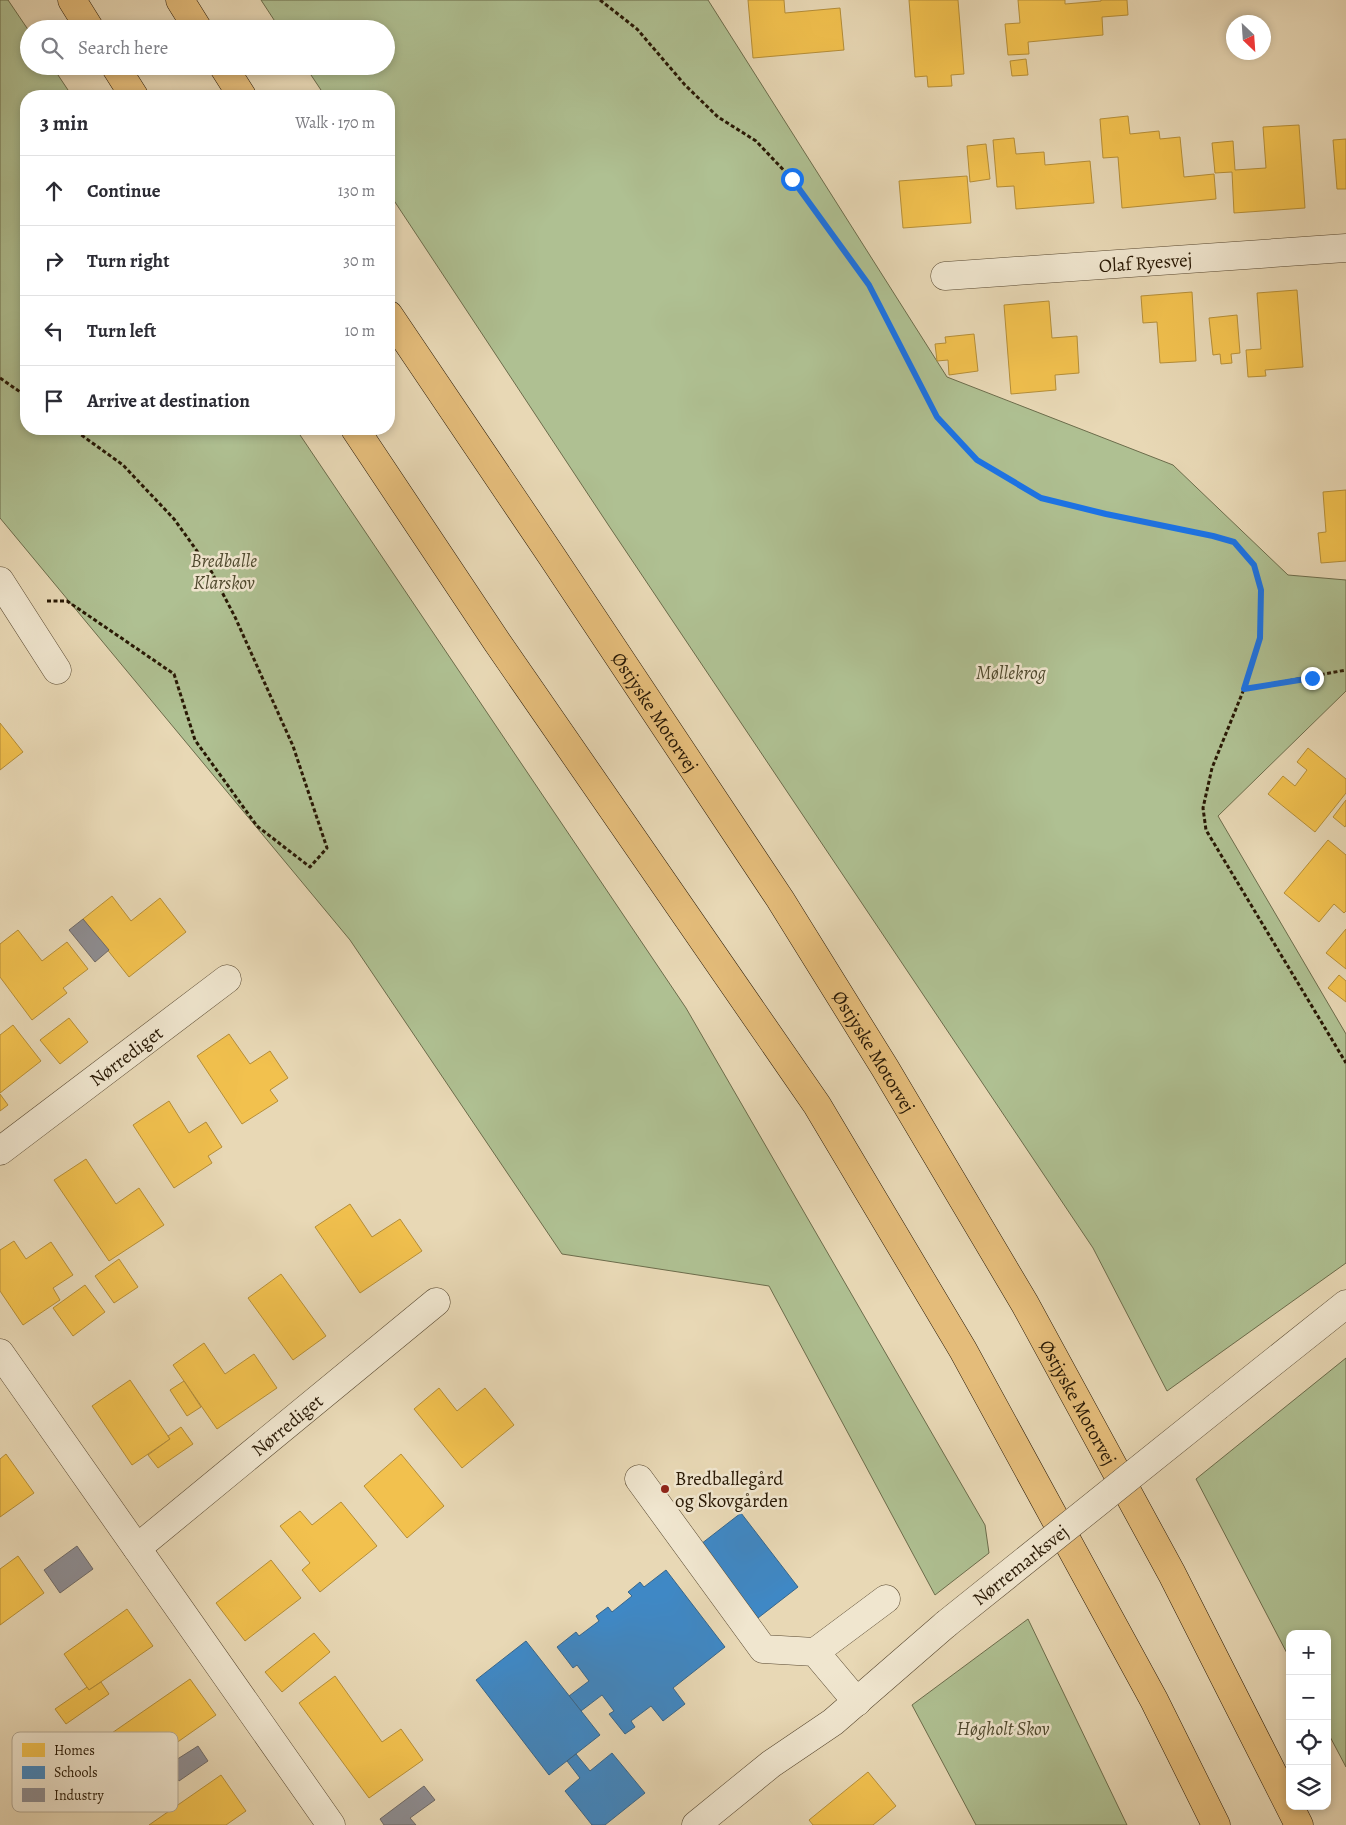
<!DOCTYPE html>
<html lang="en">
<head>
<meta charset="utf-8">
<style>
	body { margin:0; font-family:Alegreya,serif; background:#f2f2f3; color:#2b2b33 }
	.controls { position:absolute; right:15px; bottom:15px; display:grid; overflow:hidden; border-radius:10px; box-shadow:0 2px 8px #0003 }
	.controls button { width:45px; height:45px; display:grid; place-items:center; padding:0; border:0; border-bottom:1px solid #e1e1e2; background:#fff; color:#2b2b33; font:25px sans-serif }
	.compass { position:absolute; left:1226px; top:15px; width:45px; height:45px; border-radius:50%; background:#fff; box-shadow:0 2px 8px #0003; rotate:155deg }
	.stop { position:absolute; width:15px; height:15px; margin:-11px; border:4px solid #1a73e8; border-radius:50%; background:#fff }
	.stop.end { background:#1a73e8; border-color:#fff; box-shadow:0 1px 5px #0008 }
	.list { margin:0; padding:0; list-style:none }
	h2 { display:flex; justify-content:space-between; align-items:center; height:65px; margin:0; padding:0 20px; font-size:21px }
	h2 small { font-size:16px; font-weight:400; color:#7c7c81 }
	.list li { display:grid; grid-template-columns:32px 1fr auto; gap:15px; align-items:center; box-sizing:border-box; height:70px; padding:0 20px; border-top:1px solid #e1e1e2 }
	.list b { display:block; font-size:19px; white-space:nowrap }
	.list em { font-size:16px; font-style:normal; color:#7c7c81 }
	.icon { flex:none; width:28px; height:28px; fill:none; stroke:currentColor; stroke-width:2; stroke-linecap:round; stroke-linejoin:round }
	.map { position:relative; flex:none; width:1346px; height:1825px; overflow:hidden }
	.search { position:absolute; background:#fff; box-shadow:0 2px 8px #0003; left:20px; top:20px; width:375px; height:55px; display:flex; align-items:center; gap:12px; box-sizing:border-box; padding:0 18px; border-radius:28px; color:#7c7c81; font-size:19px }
	.panel { position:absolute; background:#fff; box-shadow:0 2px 8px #0003; left:20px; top:90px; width:375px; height:345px; border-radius:20px }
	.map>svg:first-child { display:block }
</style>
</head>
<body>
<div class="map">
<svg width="1346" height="1825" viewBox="0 0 1346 1825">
	<rect width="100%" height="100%" fill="#e8d8b5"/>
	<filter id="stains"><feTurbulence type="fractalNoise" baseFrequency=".004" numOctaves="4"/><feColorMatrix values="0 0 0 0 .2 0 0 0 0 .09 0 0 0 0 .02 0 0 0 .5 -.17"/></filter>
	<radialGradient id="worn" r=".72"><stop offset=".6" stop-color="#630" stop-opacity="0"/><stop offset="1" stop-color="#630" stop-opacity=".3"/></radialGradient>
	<!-- green -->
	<g fill="#afc092" stroke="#6c6c4b">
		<path d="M0,0h8l21,31v35h23l20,30h-46v333h270l390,579 299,517 4,28 -54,42 -166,-309 -207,-32 -212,-314 -350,-422z"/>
		<path d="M261,0h447l239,377 226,88 115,110 58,5v111l-128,125 128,218v229l-179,128 -74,-143 -484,-722 -220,-333v-97h-64l-20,-30h81v-37h-106z"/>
		<path d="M1346,1358v409l-19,-36v-97h-37v25l-94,-180z"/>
		<path d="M1028,1619l99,206h-151l-64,-120z"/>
	</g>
	<!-- homes -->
	<g fill="#f2c14e" stroke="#b58e38">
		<path d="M748,0h36l1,13 55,-5 4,42 -91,8z"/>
		<path d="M909,0h49l6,74 -13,1 1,11 -24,1 -1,-11 -12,1z"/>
		<path d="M1018,0h47v4l36,-3v-1h26l1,15 -26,2 1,18 -75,7 1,12 -21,1 -3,-31 15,-1z"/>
		<path d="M1026,59l2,16 -16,1 -2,-15z"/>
		<path d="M1128,116l2,18 29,-3 1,8 20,-2 4,40 30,-3 2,25 -94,9 -4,-51 -15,1 -3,-39z"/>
		<path d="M1299,125l6,83 -71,5 -2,-41 -17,1 -3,-30 21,-2 2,29 31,-2 -3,-41z"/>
		<path d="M1014,138l2,16 28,-2 1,13 45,-4 4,42 -78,6 -2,-23 -17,1 -4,-47z"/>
		<path d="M1346,139v50h-9l-4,-49z"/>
		<path d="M986,144l4,35 -20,3 -3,-36z"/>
		<path d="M967,176l4,47 -68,5 -4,-47z"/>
		<path d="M1297,290l6,77 -38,3 1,6 -18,1 -2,-27 15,-1 -4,-56z"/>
		<path d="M1192,292l4,69 -36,2 -3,-41 -14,1 -2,-27z"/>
		<path d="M1049,301l3,37 25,-2 2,37 -24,2 1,15 -45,4 -7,-89z"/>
		<path d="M1237,315l3,38 -9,1 1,9 -11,1 -1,-10 -7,1 -4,-37z"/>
		<path d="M974,334l4,37 -29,4 -1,-15 -11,1 -2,-17 11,-1 -1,-6z"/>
		<path d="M1346,490v71l-25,2 -3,-30 8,-1 -3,-40z"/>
		<path d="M0,723l23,29 -23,18z"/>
		<path d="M1308,748l38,31v14l-31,39 -47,-38 15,-18 12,10 12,-16 -10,-8z"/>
		<path d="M1346,800v25l-1,2 -12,-10z"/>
		<path d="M1328,840l18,15v56l-2,2 -10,-9 -15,18 -35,-29z"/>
		<path d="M112,896l19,25 29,-23 26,34 -57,45 -46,-58z"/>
		<path d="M1346,929v40l-20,-16z"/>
		<path d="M18,930l24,31 25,-19 21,27 -25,19 4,5 -35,27 -32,-43v-33z"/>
		<path d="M1339,975l7,6v21l-18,-14z"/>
		<path d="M69,1018l19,24 -28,22 -20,-24z"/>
		<path d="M13,1025l28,36 -41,32v-58z"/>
		<path d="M229,1034l21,30 20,-13 18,27 -18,12 8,11 -36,23 -45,-68z"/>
		<path d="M0,1094l8,11 -8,6z"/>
		<path d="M169,1101l20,32 17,-11 16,25 -14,9 4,7 -38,25 -41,-63z"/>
		<path d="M86,1159l30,45 23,-16 25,37 -55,36 -55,-81z"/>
		<path d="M350,1204l22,33 28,-18 22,32 -62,42 -45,-66z"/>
		<path d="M14,1241l12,18 25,-17 22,33 -20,13 7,12 -37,25 -23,-34v-41z"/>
		<path d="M119,1259l19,28 -24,16 -19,-27z"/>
		<path d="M281,1274l45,62 -33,24 -45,-62z"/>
		<path d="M85,1285l20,27 -32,24 -20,-28z"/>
		<path d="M204,1343l21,31 29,-20 23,34 -60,41 -44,-64z"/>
		<path d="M130,1380l40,59 -38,26 -40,-59z"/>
		<path d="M184,1381l17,26 -14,9 -17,-26z"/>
		<path d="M439,1388l18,23 28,-23 29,37 -52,43 -48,-59z"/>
		<path d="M181,1427l12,17 -35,24 -10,-13 22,-16 -2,-3z"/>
		<path d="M6,1454l28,39 -34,24v-58z"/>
		<path d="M401,1454l43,52 -37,32 -43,-52z"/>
		<path d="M341,1502l36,44 -57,46 -18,-22 8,-7 -30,-37 20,-15 12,14z"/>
		<path d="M18,1556l26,37 -44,32v-56z"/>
		<path d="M271,1560l30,38 -56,43 -29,-38z"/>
		<path d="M127,1609l26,37 -64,44 -25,-36z"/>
		<path d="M314,1633l16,19 -48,40 -17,-20z"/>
		<path d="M335,1676l47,66 19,-13 22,31 -54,38 -70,-95z"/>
		<path d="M190,1679l26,36 -81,57 -26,-37z"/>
		<path d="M101,1682l8,12 -43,30 -11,-15 32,-22 2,3z"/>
		<path d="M868,1772l28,34 -23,19h-60l-4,-5z"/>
		<path d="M221,1775l25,36 -20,14h-77z"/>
	</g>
	<!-- schools -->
	<g fill="#3f88c5" stroke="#38668b">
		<path d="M741,1513l57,74 -40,31 -57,-74z"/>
		<path d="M666,1570l59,77 -52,41 12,16 -22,17 -12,-15 -20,15 4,6 -10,7 -16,-20 5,-3 -12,-16 -21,16 -12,-15 20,-15 -12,-16 -4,3 -16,-21 19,-15 3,4 20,-15 -3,-5 12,-9 4,5 20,-16 -4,-4 12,-10 4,5z"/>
		<path d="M526,1641l74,94 -51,40 -73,-95z"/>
		<path d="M612,1753l33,40 -40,32h-13l-27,-34 15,-13 -13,-17 9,-7 14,17z"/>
	</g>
	<!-- industry -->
	<g fill="#8d8d92" stroke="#6f6a67">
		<path d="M83,919l26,31 -14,12 -26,-32z"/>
		<path d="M77,1546l16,23 -33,24 -16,-23z"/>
		<path d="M198,1746l10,15 -29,20 -11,-16z"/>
		<path d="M424,1786l11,14 -25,18 6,7h-32l-4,-6z"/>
	</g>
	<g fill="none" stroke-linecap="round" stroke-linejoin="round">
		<!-- minor casing -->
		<g stroke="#584830" stroke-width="29">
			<g id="minor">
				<path id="s1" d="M945,276l401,-28"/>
				<path d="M0,581l57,89"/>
				<path id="s2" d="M0,1151l227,-172"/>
				<path d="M0,1353l331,472"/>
				<path d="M1218,1406l128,-102"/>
				<path d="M639,1479l124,170 52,3 42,50"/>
				<path id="s3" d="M137,1548l299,-246"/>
				<path d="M815,1652l71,-53"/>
				<path d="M696,1825l75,-61 62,-42 113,-98"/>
			</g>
		</g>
		<!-- highway casing -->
		<g stroke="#281804" stroke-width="29">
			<g id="highway">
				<path d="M72,0l18,29"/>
				<path d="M180,0l18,29"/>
				<path d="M115,66l19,30"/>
				<path d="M223,66l19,30"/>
				<path id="s4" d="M389,315l162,240 229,344 105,169 140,236 147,270 127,251"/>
				<path d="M355,429l142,213 320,463 146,245 191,350 62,125"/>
			</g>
		</g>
		<!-- path -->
		<g stroke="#281804" stroke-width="3" stroke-dasharray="4 2.5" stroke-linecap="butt">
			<path d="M600,0l37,29 48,56 33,32 38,24 36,38 77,106 68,132 40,43 64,38 66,16 106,22 21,6 20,23 7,24 -1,49 -16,51 -32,79 -9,40 3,22 140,233"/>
			<path d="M0,378l26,18"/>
			<path d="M47,601h20l107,73 21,66 62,86 53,41 17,-19 -34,-102 -58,-129 -25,-48 -36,-50 -51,-54 -50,-36"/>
			<path d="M1244,689l102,-19"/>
		</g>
		<!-- minor -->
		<use href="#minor" stroke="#f0e6cf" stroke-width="28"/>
		<!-- highway -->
		<use href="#highway" stroke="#e4bc7a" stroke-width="28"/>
		<!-- minor-bridge casing -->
		<g stroke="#584830" stroke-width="29" stroke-linecap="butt">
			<g id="minor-bridge">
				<path id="s5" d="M946,1624l272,-218"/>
			</g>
		</g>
		<!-- minor-bridge -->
		<use href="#minor-bridge" stroke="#f0e6cf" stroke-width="28"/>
	</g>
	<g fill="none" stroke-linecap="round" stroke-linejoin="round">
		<!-- route -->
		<path stroke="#1a73e8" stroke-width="6" d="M792,179l77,106 68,132 40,43 64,38 65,16 107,22 21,6 20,23 7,25 -1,48 -16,51 68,-11"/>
	</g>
	<!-- markers -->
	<circle fill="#8f2418" stroke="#f0e6cf" stroke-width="2" cx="665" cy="1489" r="5"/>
	<g text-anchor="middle" stroke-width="5" stroke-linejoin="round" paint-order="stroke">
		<!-- street labels -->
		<g font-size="19" fill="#281804" stroke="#f0e6cf">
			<text dy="7" stroke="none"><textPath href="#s1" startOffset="201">Olaf Ryesvej</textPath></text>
			<text dy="7" stroke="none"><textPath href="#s4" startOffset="478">Østjyske Motorvej</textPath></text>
			<text dy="7" stroke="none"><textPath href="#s4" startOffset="882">Østjyske Motorvej</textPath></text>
			<text dy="7" stroke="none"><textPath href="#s2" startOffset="158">Nørrediget</textPath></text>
			<text dy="7" stroke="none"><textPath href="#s4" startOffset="1288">Østjyske Motorvej</textPath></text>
			<text dy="7" stroke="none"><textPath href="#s3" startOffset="194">Nørrediget</textPath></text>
			<text dy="7" stroke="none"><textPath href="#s5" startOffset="95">Nørremarksvej</textPath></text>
		</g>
		<!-- park labels -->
		<g font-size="19" font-style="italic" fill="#504a2f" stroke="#f0e6cf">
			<text x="224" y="567">Bredballe<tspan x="224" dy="22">Klarskov</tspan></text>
			<text x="1011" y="679">Møllekrog</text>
			<text x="1003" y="1735">Høgholt Skov</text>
		</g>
		<!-- poi labels -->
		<g font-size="19" fill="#281804" stroke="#f0e6cf" text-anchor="start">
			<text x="675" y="1485">Bredballegård<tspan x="675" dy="22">og Skovgården</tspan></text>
		</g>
	</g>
	<!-- legend -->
	<rect x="12" y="1732" width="166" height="80" rx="8" fill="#f0e6cf" stroke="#b4a892" stroke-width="1"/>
	<rect x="22" y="1743" width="23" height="14" fill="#f2c14e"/>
	<rect x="22" y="1766" width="23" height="13" fill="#3f88c5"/>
	<rect x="22" y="1788" width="23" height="14" fill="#8d8d92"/>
	<g font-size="14" fill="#281804">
		<text x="54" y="1755">Homes</text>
		<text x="54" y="1777">Schools</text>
		<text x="54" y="1800">Industry</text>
	</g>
	<rect width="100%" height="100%" filter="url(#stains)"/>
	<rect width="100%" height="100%" fill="url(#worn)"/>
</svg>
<div class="controls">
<button>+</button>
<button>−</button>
<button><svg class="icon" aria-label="locate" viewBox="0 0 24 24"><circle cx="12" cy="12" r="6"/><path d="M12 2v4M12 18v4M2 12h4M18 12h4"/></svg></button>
<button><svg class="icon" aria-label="layers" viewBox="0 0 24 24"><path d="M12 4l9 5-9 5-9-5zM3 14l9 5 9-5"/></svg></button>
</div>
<svg class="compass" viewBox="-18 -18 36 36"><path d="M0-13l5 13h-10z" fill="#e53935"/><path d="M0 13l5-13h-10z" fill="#7c7c81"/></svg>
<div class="stop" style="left:792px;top:179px"></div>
<div class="stop end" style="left:1312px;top:678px"></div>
<div class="search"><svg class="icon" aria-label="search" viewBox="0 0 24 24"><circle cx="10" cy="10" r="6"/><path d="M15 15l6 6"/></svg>Search here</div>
<section class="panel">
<h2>3 min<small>Walk · 170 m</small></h2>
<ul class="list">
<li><svg class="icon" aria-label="ahead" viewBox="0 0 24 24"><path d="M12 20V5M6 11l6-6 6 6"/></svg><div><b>Continue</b></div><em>130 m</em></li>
<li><svg class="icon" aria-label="right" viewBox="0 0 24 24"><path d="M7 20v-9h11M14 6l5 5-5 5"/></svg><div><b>Turn right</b></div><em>30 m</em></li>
<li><svg class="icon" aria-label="left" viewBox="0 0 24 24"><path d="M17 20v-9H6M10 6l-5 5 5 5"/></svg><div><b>Turn left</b></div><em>10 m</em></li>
<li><svg class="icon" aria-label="arrive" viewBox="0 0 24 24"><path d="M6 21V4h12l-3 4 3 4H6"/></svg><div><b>Arrive at destination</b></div></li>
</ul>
</section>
</div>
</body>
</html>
